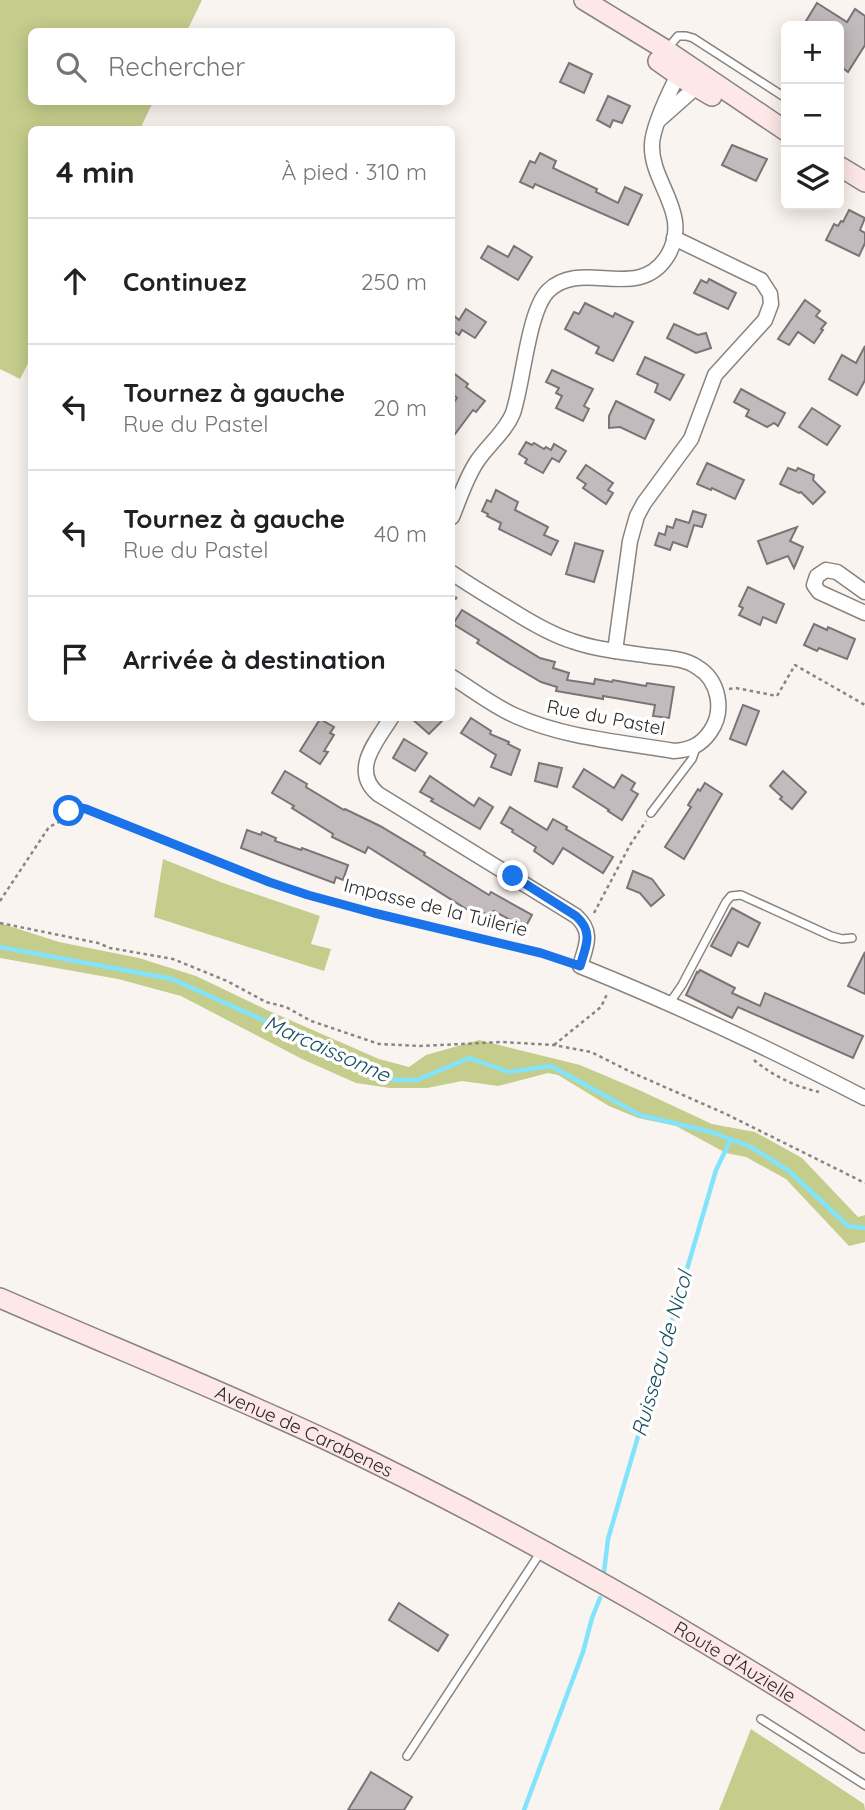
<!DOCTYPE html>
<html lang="fr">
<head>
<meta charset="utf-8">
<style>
	body { margin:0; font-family:Quicksand,sans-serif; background:#f6f6f6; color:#202124 }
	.controls { position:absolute; right:21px; top:21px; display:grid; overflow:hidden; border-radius:10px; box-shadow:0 4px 18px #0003 }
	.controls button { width:63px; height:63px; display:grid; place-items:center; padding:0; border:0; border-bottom:2px solid #e0e0e0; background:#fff; color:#202124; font:35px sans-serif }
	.stop { position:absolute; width:21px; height:21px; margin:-16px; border:5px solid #1a73e8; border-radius:50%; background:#fff }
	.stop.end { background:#1a73e8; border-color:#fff; box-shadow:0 2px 7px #0008 }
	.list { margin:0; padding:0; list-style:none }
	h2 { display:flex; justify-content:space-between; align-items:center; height:91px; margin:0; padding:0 28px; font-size:30px }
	h2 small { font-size:23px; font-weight:400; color:#757577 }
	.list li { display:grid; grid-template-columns:46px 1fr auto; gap:21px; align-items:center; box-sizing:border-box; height:126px; padding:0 28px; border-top:2px solid #e0e0e0 }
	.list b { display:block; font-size:26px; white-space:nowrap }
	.list p { margin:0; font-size:23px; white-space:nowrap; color:#757577 }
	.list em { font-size:23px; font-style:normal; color:#757577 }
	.icon { flex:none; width:38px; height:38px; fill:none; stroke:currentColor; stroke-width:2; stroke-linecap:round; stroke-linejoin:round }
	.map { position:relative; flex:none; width:865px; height:1810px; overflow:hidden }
	.search { position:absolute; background:#fff; box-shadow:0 4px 18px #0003; left:28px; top:28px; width:427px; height:77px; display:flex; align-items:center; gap:18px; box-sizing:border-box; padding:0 24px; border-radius:10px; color:#757577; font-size:26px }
	.panel { position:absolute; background:#fff; box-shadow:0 4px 18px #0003; left:28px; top:126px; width:427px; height:595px; border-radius:10px }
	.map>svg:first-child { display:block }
</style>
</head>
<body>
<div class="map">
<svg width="865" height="1810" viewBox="0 0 865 1810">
	<rect width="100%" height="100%" fill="#faf4f0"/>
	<!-- green -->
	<g fill="#c5cd8c">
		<path d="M0,0h202l-15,31 -155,1v70h121l-13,27 -108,1v226l-12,23 -20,-10z"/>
		<path d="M163,859l60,24 97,33 -9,28 20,5 -7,22 -170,-54z"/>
		<path d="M0,923l59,19 80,16 57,18 71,34 112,49 30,8 17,-12 53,-15 101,25 59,25 73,34 43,8 47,26 56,59 7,-2v27l-16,4 -63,-67 -40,-22 -20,-4 -50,-27 -38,-8 -29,-12 -51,-31 -10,-2 -50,13 -36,-5 -35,7h-37l-34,-5 -54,-24 -121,-63 -63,-17 -118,-21z"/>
		<path d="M751,1729l113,75 1,6h-146z"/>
	</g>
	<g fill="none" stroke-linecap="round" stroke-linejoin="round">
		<!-- stream -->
		<g stroke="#81e3fc" stroke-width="4.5">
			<path d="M0,947l172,32 224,101h21l52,-22 40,14 42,-6 89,49 71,17 40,15 38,24 59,55 17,2"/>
			<path d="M604,1572l4,-33 108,-369 15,-31"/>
			<path d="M524,1810l59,-158 9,-34 8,-20"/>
		</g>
	</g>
	<!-- building -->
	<g fill="#c2babc" stroke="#7b7476" stroke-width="2">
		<path d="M817,3l30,19 8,-13 10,7v29l-17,27 -9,-7v-39h-36z"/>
		<path d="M569,63l23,11 -8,19 -24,-11z"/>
		<path d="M608,96l22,10 -8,17 -9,-3 -3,7 -13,-7z"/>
		<path d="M732,145l35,14 -11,22 -34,-16z"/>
		<path d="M540,153l16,8 -3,7 44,21 -1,3 22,11 7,-16 17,8 -14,30 -93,-41 -2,4 -13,-6 10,-21 5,2z"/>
		<path d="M849,210l16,8 -5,12 5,3v10l-6,13 -33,-16 8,-16 4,2 3,-5 2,1z"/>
		<path d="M488,246l20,11 6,-11 18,11 -14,23 -37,-22z"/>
		<path d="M709,279l27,14 -8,16 -34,-16 7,-13 6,3z"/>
		<path d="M805,300l15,11 -4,5 10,7 -5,6 2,1 -9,13 -16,-11 -9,13 -11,-6z"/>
		<path d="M585,303l28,14 2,-4 18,9 -20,39 -17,-8 3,-6 -34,-18 9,-17 5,2z"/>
		<path d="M466,309l20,13 -11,16 -13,-8 -3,5 -7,-5v-16l7,6z"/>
		<path d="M674,324l24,11 8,-2 5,15 -15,5 -29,-15z"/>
		<path d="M865,346v34l-8,15 -28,-16 13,-24 14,8z"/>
		<path d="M645,357l39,18 -14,25 -15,-8 3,-8 -21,-10z"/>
		<path d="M552,370l41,19 -9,17 5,3 -6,12 -27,-13 6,-12 -6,-3 3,-5 -13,-6z"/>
		<path d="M452,372l16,12 -2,3 19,14 -9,11 -3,-2 -21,28v-33l5,-7 -5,-4z"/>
		<path d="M741,389l44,24 -7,13 -4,-3 -7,4 -21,-11 3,-6 -15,-8z"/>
		<path d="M616,401l38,19 -9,19 -25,-12 -11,1v-12z"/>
		<path d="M812,408l28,18 -13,19 -28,-18z"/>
		<path d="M526,442l6,3 2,-2 10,6 2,-2 5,3 3,-6 12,7 -7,11 -7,-4 -9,15 -18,-10 2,-4 -8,-5z"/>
		<path d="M707,463l37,17 -9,19 -23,-11 -1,2 -14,-6z"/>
		<path d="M586,465l27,18 -5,7 5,3 -7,11 -23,-16 3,-4 -9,-6z"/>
		<path d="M788,468l8,3 2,-3 16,7 -1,5 12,12 -12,12 -12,-12 -2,1 -19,-9z"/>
		<path d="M496,490l22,12 -3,8 33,17 -4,8 14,6 -7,14 -52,-26 2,-6 -14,-7 1,-2 -6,-3 5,-11 4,2z"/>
		<path d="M693,511l13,4 -4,12 -8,-2 -7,22 -14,-5 -3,8 -15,-5 4,-12 6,2 2,-9 6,2 3,-9 13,4z"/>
		<path d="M797,527l-7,14 13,6 -9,21 -6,-12 -21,8 -9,-23z"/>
		<path d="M575,543l28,8 -9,31 -28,-8z"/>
		<path d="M748,587l36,17 -8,19 -13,-6 -3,8 -21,-10 4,-7 -4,-2z"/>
		<path d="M462,610l78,48 15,4 -2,6 16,5 -2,7 27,4 1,-5 17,3 1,-2 33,6 1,-3 27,4 -5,31 -16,-2 2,-11 -52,-9v3l-47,-8 1,-4 -16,-5 -29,-17 -35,-22 2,-3 -26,-16z"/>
		<path d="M814,624l13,6 1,-3 27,12 -8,20 -28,-11 -2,3 -13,-6z"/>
		<path d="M743,705l16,6 -13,34 -16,-6z"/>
		<path d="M411,718h34l-16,16z"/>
		<path d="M471,718l20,13 -1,3 19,8 -1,2 12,6 -9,25 -20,-8 5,-12 -35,-22z"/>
		<path d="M320,719l14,8 -4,6 4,2 -10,16 4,1 -8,12 -20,-13z"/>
		<path d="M404,739l23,14 -12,18 -22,-13z"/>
		<path d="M539,763l23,5 -5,19 -22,-6z"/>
		<path d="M584,769l30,19 8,-13 13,8 -4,7 7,4 -16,26 -14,-9 1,-1 -36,-23z"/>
		<path d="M285,771l22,13 -1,3 38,23 1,-1 35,17 45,27 -1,2 65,40 2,-3 41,23 -7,13 -31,-17 -3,6 -17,-10 -3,5 -103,-65 -3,6 -33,-16 1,-3 -41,-26 2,-2 -22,-13z"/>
		<path d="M783,771l23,21 -14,17 -12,-10 2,-2 -12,-11z"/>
		<path d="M430,776l44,30 5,-8 14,9 -13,22 -49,-28 2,-2 -13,-7z"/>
		<path d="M705,783l17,11 -38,65 -19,-12 26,-40 -3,-2 10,-16 2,2z"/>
		<path d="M510,807l37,23 6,-11 14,8 -1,2 47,28 -10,16 -40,-25 -10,16 -19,-13 2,-4 -24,-15 1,-2 -12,-7z"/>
		<path d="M247,830l14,5 1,-3 14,6 -1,3 26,9 1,-2 46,17 -5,15 -7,-3 -2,6 -93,-35z"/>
		<path d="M633,871l19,8 12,16 -13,11 -11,-13 -13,-5z"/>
		<path d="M732,908l28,15 -12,24 -10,-5 -7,14 -20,-10z"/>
		<path d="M865,952v42l-17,-8z"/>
		<path d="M700,970l35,18 -3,5 28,13 5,-13 98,43 -10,22 -115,-51 -6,11 -46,-23 11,-23 1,1z"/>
		<path d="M399,1603l49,32 -10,16 -49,-31z"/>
		<path d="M371,1772l41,25 -8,13h-56z"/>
	</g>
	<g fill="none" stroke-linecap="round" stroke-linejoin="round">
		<!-- lane casing -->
		<g stroke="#89837f" stroke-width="10">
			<g id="lane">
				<path d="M667,49l11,-13h8l7,2 93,60"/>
				<path d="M651,813l41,-54 4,-11"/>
				<path d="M669,1004l13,-19 44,-83 5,-6 10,-1 90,41 11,3 10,-1"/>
				<path d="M761,1719l104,66"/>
				<path d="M407,1756l135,-206"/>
			</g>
		</g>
		<!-- street casing -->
		<g stroke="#89837f" stroke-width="17">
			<g id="street">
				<path d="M659,120l35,-31 2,-3 -1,-7"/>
				<path d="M452,517c8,-19 14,-40 26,-57 11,-16 28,-29 35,-47 10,-29 15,-102 35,-122 34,-34 91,13 120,-36 24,-42 -18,-72 -16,-111 1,-17 16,-49 24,-65l2,-4 6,-2"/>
				<path d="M452,573c19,13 39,25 59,37 19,12 39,24 61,31 25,9 52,11 79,15 15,2 33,2 46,11 22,13 28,44 13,65 -9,13 -20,18 -36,19 -52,-9 -109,-13 -158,-35 -23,-10 -43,-26 -64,-39"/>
				<path d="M865,592l-28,-20 -11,-2 -9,6 -3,9 5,7 46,21"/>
				<path d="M615,651l15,-110 7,-25 7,-13 47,-64 24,-64 50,-55 6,-16 -1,-10 -9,-14 -87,-42"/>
				<path d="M391,718c-14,23 -41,52 -13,76l198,122c18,16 10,30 4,50 97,39 192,84 285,132"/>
			</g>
		</g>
		<!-- secondary casing -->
		<g stroke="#89837f" stroke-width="22">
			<g id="secondary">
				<path d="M584,0l82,50 120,81"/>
				<path d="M658,61l27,19 27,16"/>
				<path d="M839,166l26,16"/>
				<path id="s1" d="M0,1298c112,49 225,94 335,146 106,50 208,105 309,163 75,44 149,88 221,136"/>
			</g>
		</g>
		<!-- path -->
		<g stroke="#888482" stroke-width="2.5" stroke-dasharray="3.5 3.5" stroke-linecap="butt">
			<path d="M452,606l6,-12"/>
			<path d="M729,689l7,-1 41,8 18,-31 70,40"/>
			<path d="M0,901l49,-74 14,-7 6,-9 7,-3 10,1 183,73 39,13 43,12 190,46 25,8"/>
			<path d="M594,913l36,-68 16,-24"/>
			<path d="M0,923l98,20 12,5 63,11 54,22 39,21 20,5 25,14 68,23 41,2 82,-4 52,3 37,7 42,21 93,41 139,69"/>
			<path d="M554,1045l47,-38 7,-15"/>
			<path d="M754,1060c19,16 40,26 65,32"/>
		</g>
		<!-- lane -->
		<use href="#lane" stroke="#fff" stroke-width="7"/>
		<!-- street -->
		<use href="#street" stroke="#fff" stroke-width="14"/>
		<!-- secondary -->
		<use href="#secondary" stroke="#fde8e7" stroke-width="19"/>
	</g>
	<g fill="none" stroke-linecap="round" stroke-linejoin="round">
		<!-- route -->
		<path stroke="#1a73e8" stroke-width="9" d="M69,811l7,-4 10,2 183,73 39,13 66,18 167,40 39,13c6,-20 14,-34 -4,-50l-63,-40"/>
	</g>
	<g text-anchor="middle" stroke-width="7" stroke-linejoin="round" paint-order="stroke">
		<!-- street labels -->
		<g font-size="19" fill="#2b2928" stroke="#fff">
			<text transform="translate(606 717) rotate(11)" y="7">Rue du Pastel</text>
			<text transform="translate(436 907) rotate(14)" y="7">Impasse de la Tuilerie</text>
			<text dy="7" stroke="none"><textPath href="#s1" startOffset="332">Avenue de Carabenes</textPath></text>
			<text dy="7" stroke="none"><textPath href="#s1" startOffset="821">Route d'Auzielle</textPath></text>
		</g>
		<!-- water labels -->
		<g font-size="21" font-style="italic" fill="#144d5b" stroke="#fff">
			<text transform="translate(327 1049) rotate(24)" y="7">Marcaissonne</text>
			<text transform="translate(662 1354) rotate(-74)" y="7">Ruisseau de Nicol</text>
		</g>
	</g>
</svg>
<div class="controls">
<button>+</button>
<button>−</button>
<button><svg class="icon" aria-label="layers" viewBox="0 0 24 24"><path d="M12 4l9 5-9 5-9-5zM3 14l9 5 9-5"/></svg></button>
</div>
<div class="stop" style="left:69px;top:811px"></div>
<div class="stop end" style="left:513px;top:876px"></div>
<div class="search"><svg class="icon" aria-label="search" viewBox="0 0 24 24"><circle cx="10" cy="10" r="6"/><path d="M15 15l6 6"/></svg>Rechercher</div>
<section class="panel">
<h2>4 min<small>À pied · 310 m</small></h2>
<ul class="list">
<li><svg class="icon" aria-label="ahead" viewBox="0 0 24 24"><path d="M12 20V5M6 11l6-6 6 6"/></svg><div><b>Continuez</b></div><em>250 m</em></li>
<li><svg class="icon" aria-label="left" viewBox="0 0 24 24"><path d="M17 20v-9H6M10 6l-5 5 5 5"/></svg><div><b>Tournez à gauche</b><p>Rue du Pastel</p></div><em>20 m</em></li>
<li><svg class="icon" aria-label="left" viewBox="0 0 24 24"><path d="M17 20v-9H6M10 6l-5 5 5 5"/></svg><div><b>Tournez à gauche</b><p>Rue du Pastel</p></div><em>40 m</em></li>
<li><svg class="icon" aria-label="arrive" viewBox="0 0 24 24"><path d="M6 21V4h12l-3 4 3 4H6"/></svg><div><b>Arrivée à destination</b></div></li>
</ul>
</section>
</div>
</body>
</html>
